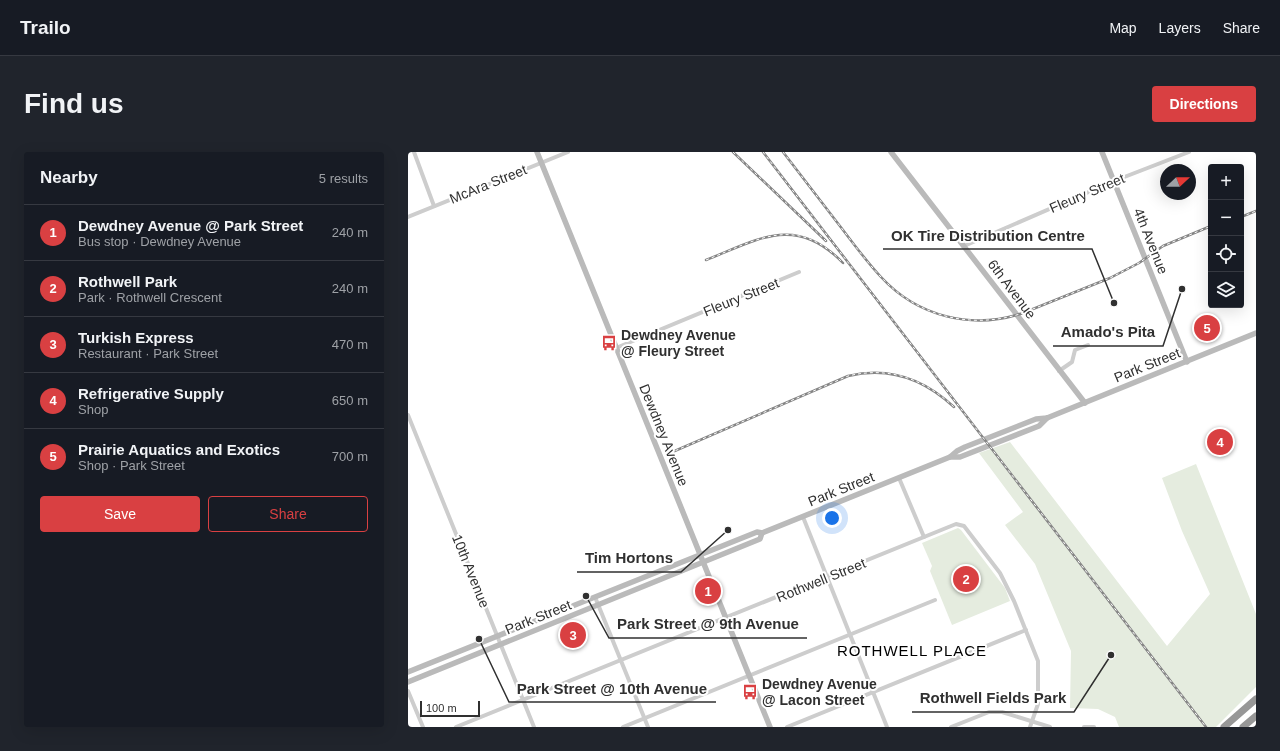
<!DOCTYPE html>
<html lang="en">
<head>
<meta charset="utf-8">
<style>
	body { margin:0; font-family:Arial,sans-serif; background:#20242c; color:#f1f3f6 }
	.controls { position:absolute; right:12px; top:12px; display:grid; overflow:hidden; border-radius:4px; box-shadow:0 4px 16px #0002 }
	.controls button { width:36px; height:36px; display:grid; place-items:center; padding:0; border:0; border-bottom:1px solid #363941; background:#171b24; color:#f1f3f6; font:20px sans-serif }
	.compass { position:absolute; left:752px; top:12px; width:36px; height:36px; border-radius:50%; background:#171b24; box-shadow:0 4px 16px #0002; rotate:68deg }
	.scale { position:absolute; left:12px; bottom:10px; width:60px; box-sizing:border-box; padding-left:4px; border:2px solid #303030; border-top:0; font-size:11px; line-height:14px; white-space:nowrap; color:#303030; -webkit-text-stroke:3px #fff; paint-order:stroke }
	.you { position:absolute; left:424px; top:366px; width:14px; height:14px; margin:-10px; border:3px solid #fff; border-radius:50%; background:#1a73e8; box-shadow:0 0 0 6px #1a73e833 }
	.badge { display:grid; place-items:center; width:26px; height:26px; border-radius:50%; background:#d94042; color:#fff; font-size:13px; font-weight:700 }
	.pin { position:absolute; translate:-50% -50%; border:2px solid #fff; box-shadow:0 1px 4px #0006 }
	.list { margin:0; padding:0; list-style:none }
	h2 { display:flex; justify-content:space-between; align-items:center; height:52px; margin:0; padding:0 16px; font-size:17px }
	h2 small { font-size:13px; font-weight:400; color:#9ea1a6 }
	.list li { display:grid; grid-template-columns:26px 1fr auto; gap:12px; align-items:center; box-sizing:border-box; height:56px; padding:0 16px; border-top:1px solid #363941 }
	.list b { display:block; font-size:15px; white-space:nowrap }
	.list p { margin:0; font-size:13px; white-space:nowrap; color:#9ea1a6 }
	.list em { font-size:13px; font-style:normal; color:#9ea1a6 }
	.actions { display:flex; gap:8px; padding:12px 16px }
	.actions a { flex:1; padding:9px 0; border:1px solid #d94042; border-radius:4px; text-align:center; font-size:14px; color:#d94042 }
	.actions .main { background:#d94042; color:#fff }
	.icon { flex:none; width:22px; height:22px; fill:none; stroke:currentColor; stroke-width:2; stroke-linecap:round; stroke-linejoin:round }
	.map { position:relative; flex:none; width:848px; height:575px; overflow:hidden; border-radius:4px }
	header { display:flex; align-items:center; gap:24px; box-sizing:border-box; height:56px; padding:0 20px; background:#171b24; border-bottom:1px solid #363941 }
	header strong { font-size:19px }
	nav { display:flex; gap:22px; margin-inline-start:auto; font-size:14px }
	.intro { display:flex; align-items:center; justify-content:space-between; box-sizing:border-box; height:96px; padding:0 24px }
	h1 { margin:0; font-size:28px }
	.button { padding:10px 18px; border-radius:4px; background:#d94042; color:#fff; font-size:14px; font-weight:700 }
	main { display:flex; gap:24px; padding:0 24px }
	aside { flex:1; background:#171b24; border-radius:4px; box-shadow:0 4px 16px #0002 }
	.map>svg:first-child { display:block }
</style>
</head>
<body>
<header>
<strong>Trailo</strong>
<nav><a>Map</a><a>Layers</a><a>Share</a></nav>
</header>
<div class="intro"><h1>Find us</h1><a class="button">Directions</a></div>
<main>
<aside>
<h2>Nearby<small>5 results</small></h2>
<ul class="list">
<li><span class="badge">1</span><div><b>Dewdney Avenue @ Park Street</b><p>Bus stop · Dewdney Avenue</p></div><em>240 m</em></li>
<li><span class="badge">2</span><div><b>Rothwell Park</b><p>Park · Rothwell Crescent</p></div><em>240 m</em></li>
<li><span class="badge">3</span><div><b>Turkish Express</b><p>Restaurant · Park Street</p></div><em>470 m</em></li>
<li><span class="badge">4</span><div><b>Refrigerative Supply</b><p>Shop</p></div><em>650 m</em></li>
<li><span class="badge">5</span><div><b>Prairie Aquatics and Exotics</b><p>Shop · Park Street</p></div><em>700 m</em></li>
</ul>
<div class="actions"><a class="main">Save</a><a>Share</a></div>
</aside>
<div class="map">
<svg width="848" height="575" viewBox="0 0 848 575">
	<rect width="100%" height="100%" fill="#fff"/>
	<!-- green -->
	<g fill="#e5ecdf">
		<path d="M602,290l157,204 43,-52 -28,-63 -20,-53 34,-14 60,150v73l-40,40h-97l-4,-10 -17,-8 -28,-1 1,-57 -36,-87 -30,-39 18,-13 -44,-59z"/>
		<path d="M550,376l3,2 44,58 5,13 -58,24 -22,-54 2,-5 -10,-23z"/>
	</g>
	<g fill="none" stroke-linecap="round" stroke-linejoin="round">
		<!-- street -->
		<g stroke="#cdcdcd" stroke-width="4">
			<path d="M6,0l20,54"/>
			<path d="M0,65l160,-65"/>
			<path d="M556,94l150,-65 75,-29"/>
			<path d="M208,196l183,-76"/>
			<path d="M651,219l13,-9 3,-12 13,-5"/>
			<path d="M0,263l126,312"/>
			<path d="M491,326l25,59"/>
			<path d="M395,365l84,210"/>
			<path d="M187,445l53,130"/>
			<path d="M0,539l15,36"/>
			<path d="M48,575l500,-203 8,2 36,47 14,28 24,60v43l-8,23"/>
			<path d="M215,575l312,-127"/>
			<path d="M379,575l239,-97"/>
			<path d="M543,575l38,-15h13l48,15"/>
			<path d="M676,575h10"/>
		</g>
		<!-- secondary -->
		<g stroke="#bababa" stroke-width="5.5">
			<path d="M129,0l233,575"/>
			<path d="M483,0l194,251"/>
			<path d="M694,0l85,210"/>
			<path d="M542,305l7,-6 8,-4 71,-28 11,-1 209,-85"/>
			<path d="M0,520l349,-140 5,1 188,-76h10l79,-31 8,-8"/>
			<path d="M0,530l352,-143 2,-6"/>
		</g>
		<!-- highway -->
		<g stroke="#979797" stroke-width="7">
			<path d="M816,575l32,-28"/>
			<path d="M835,575l13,-11"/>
		</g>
		<!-- rail casing -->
		<g stroke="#858585" stroke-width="2.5">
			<g id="rail">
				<path d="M325,0l93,89"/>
				<path d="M355,0l443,575"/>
				<path d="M375,0c20,26 40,52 60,78 12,16 24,32 38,47 37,40 91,53 142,36l87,-35 29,-15 24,-17 48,-20"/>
				<path d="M833,65l15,-6"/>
				<path d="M298,108c53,-21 90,-46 137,3"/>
				<path d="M262,301l178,-77c41,-10 76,3 106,31"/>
			</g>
		</g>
		<!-- rail -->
		<use href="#rail" stroke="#fff" stroke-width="1" stroke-dasharray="3" stroke-linecap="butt"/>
	</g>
	<!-- icons -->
	<defs>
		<g id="bus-bare" transform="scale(1.2)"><path d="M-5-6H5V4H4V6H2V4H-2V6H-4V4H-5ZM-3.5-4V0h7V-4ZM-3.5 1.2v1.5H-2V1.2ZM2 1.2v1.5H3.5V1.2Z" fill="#d94042" stroke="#fff" stroke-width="2.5" paint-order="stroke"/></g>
	</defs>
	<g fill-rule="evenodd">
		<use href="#bus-bare" x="201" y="191"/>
		<use href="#bus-bare" x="342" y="540"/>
	</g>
	<g text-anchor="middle" stroke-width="4" stroke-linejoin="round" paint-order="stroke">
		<!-- street labels -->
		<g font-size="14" fill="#303030" stroke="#fff">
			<text transform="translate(80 32) rotate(-22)" y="5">McAra Street</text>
			<text transform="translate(679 41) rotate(-23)" y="5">Fleury Street</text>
			<text transform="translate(743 89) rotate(68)" y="5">4th Avenue</text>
			<text transform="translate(604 137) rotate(53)" y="5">6th Avenue</text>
			<text transform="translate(333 145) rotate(-22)" y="5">Fleury Street</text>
			<text transform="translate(739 213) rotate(-22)" y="5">Park Street</text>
			<text transform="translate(256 283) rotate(68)" y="5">Dewdney Avenue</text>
			<text transform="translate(433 337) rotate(-22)" y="5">Park Street</text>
			<text transform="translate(63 419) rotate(68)" y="5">10th Avenue</text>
			<text transform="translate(413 428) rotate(-22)" y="5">Rothwell Street</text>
			<text transform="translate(130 465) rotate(-22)" y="5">Park Street</text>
		</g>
		<!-- poi labels -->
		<g font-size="14" font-weight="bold" fill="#303030" stroke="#fff" text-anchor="start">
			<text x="213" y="188">Dewdney Avenue<tspan x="213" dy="16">@ Fleury Street</tspan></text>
			<text x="354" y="537">Dewdney Avenue<tspan x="354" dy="16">@ Lacon Street</tspan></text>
		</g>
		<!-- neighbourhood labels -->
		<g font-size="15" letter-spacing="1" fill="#000" stroke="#fff">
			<text x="504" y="504">ROTHWELL PLACE</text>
		</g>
	</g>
	<!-- callouts -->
	<path fill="none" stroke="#303030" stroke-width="1.5" d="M706 151L684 97H475M774 137L755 194H645M320 378L273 420H169M178 444L201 486H399M71 487L101 550H308M703 503L666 560H504"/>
	<g fill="#303030" stroke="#fff" stroke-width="1.5">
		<circle cx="706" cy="151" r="4"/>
		<circle cx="774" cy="137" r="4"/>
		<circle cx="320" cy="378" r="4"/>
		<circle cx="178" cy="444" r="4"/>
		<circle cx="71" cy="487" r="4"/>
		<circle cx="703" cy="503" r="4"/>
	</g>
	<g font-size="15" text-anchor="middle" font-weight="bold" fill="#303030" stroke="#fff" stroke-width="4" stroke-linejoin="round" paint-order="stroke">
		<text x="580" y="89">OK Tire Distribution Centre</text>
		<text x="700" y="185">Amado's Pita</text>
		<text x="221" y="411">Tim Hortons</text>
		<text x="300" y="477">Park Street @ 9th Avenue</text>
		<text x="204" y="542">Park Street @ 10th Avenue</text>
		<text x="585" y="551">Rothwell Fields Park</text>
	</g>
</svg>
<div class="controls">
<button>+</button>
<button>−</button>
<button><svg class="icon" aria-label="locate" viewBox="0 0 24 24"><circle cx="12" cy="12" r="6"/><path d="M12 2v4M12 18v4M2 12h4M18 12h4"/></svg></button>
<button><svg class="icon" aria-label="layers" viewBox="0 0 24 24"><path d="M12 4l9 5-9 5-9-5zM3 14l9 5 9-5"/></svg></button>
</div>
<svg class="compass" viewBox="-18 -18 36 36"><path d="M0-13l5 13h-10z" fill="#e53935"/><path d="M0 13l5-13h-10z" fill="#9ea1a6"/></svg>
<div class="scale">100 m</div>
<div class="you"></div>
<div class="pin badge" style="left:300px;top:439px">1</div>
<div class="pin badge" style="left:558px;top:427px">2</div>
<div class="pin badge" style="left:165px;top:483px">3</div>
<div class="pin badge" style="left:812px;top:290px">4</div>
<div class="pin badge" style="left:799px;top:176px">5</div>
</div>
</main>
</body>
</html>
